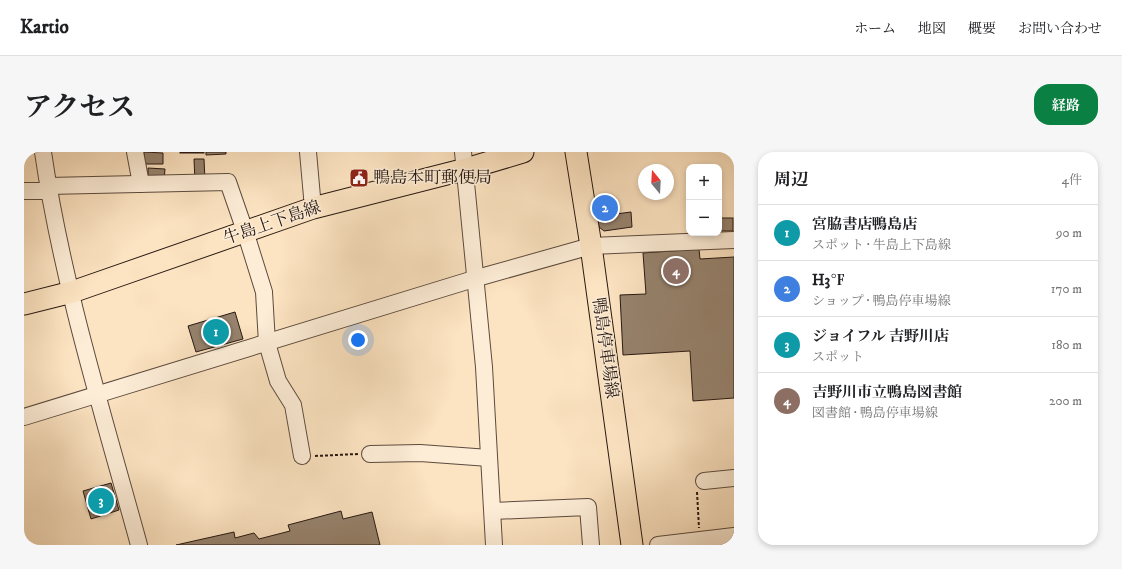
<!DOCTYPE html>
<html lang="ja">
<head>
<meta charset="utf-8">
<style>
	body { margin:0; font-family:"IM FELL DW Pica","Noto Serif JP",serif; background:#f6f6f6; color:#202124 }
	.controls { position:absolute; right:12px; top:12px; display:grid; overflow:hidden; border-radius:8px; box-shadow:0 2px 6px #0003 }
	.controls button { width:36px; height:36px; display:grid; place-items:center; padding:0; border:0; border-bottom:1px solid #e0e0e0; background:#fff; color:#202124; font:20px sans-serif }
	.compass { position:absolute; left:614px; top:12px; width:36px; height:36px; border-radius:50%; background:#fff; box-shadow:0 2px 6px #0003; rotate:342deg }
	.you { position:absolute; left:334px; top:188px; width:14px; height:14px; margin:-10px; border:3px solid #fff; border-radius:50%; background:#1a73e8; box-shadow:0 0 0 6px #1a73e833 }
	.badge { display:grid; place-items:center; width:26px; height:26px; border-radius:50%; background:#0b8043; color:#fff; font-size:13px; font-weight:700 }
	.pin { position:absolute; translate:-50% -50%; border:2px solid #fff; box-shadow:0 1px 4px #0006 }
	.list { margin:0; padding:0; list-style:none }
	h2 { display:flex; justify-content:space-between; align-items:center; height:52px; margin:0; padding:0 16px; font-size:17px }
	h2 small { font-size:13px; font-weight:400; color:#757577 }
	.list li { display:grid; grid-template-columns:26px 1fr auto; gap:12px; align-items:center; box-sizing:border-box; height:56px; padding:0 16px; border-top:1px solid #e0e0e0 }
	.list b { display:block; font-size:15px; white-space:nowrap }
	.list p { margin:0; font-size:13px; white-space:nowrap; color:#757577 }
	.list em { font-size:13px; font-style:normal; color:#757577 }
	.map { position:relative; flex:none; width:710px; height:393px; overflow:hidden; border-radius:16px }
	header { display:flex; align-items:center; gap:24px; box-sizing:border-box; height:56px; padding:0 20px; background:#fff; border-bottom:1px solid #e0e0e0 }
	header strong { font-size:19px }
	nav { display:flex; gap:22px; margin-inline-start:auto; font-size:14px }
	.intro { display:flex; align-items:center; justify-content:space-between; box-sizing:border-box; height:96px; padding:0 24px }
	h1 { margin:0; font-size:28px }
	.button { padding:10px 18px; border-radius:16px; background:#0b8043; color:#fff; font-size:14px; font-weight:700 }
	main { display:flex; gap:24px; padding:0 24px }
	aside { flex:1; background:#fff; border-radius:16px; box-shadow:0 2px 6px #0003 }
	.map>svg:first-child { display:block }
	.building { fill:#96826d; stroke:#271812 }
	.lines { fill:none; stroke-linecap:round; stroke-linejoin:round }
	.minor-casing { stroke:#5c4b3e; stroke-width:18 }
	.major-casing { stroke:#271812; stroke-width:23 }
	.path { stroke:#271812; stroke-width:2; stroke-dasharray:3 2; stroke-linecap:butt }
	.minor { stroke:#fdedd7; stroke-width:16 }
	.major { stroke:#fce3c1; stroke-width:21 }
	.labels { text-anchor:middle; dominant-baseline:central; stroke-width:3; stroke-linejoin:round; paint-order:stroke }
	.poi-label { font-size:17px; fill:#271812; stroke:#fdedd7; text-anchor:start }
	.street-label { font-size:17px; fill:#271812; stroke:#fdedd7 }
</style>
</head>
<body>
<header>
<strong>Kartio</strong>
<nav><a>ホーム</a><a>地図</a><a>概要</a><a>お問い合わせ</a></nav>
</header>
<div class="intro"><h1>アクセス</h1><a class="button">経路</a></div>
<main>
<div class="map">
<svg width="710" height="393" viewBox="0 0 710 393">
	<rect width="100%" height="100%" fill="#fce3c1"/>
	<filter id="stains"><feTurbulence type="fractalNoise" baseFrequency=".005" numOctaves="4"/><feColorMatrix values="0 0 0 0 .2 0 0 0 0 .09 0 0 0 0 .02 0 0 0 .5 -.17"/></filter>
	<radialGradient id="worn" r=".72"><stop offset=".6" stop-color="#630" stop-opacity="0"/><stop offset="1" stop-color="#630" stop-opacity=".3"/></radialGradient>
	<g class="building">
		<path d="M120,0l19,1v11h-19z"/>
		<rect x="156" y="0" width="24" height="1"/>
		<path d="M182,0h20v2l-20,1z"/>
		<path d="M170,7h10l1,22 -10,1z"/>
		<path d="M124,16l17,1 -1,11 -16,-1z"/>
		<path d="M591,51l1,11 15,-2 1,15 -28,4 -5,-4 -3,-22z"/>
		<rect x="695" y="66" width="14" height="13"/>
		<path d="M675,97l1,10 34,-2v141l-41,3 -3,-50 -67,4 -3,-60 26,-1 -3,-41z"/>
		<path d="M211,160l8,27 -47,13 -8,-26z"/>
		<path d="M87,331l8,27 -28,9 -8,-28z"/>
		<path d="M317,359l2,8 29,-7 8,33h-204l58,-13 1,6 19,-5 5,6 31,-8 -2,-6z"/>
	</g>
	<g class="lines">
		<defs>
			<g id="minor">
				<path d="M19,0c19,131 61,265 96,393"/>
				<path d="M111,0l6,32"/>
				<path d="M284,0l5,56"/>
				<path d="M439,0l21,215 10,178"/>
				<path d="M24,34l180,-4 17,49 19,61 3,51 11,38 15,24 9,51"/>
				<path d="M0,39h25"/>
				<path d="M0,265l453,-139 114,-32 143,-6"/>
				<path d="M346,302l50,-1 69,5"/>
				<path d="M680,329l30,-3"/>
				<path d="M469,359l95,-4 3,38"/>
				<path d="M634,393l76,-9"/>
			</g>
			<g id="major">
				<path d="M552,0l15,94 41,299"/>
				<path d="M0,152l48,-12 241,-84 153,-39 57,-17"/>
			</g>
		</defs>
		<use href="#minor" class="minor-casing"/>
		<use href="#major" class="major-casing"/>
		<g class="path">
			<path d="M291,304l43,-2"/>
			<path d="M673,340l2,36"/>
		</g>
		<use href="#minor" class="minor"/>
		<use href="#major" class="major"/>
	</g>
	<defs>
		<symbol id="civic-square" viewBox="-11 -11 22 22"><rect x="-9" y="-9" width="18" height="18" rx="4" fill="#8f2418" stroke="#fdedd7"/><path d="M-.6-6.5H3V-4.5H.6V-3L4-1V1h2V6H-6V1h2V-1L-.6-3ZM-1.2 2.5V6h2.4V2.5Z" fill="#fff"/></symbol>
	</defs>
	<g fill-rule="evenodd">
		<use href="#civic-square" x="324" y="15" width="22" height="22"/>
	</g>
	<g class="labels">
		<g class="poi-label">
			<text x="349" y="26">鴨島本町郵便局</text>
		</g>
		<g class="street-label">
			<text transform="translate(248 71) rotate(-19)">牛島上下島線</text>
			<text transform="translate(581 196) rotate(82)">鴨島停車場線</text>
		</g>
	</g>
	<rect width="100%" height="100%" filter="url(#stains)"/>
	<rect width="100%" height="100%" fill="url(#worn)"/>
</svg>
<div class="controls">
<button>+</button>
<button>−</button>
</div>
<svg class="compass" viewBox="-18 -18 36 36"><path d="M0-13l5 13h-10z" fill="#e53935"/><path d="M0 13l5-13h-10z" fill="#757577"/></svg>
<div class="you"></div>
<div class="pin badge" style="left:192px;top:180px;background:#0f9aa8">1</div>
<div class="pin badge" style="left:581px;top:56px;background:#3f7fe0">2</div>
<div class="pin badge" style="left:77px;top:349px;background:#0f9aa8">3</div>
<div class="pin badge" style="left:652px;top:119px;background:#8d6e63">4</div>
</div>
<aside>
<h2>周辺<small>4件</small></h2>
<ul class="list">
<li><span class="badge" style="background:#0f9aa8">1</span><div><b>宮脇書店鴨島店</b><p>スポット · 牛島上下島線</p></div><em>90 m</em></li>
<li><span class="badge" style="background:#3f7fe0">2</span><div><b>H3℉</b><p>ショップ · 鴨島停車場線</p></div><em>170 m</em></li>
<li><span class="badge" style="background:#0f9aa8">3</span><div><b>ジョイフル 吉野川店</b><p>スポット</p></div><em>180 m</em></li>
<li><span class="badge" style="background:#8d6e63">4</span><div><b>吉野川市立鴨島図書館</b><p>図書館 · 鴨島停車場線</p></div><em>200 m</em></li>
</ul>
</aside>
</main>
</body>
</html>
